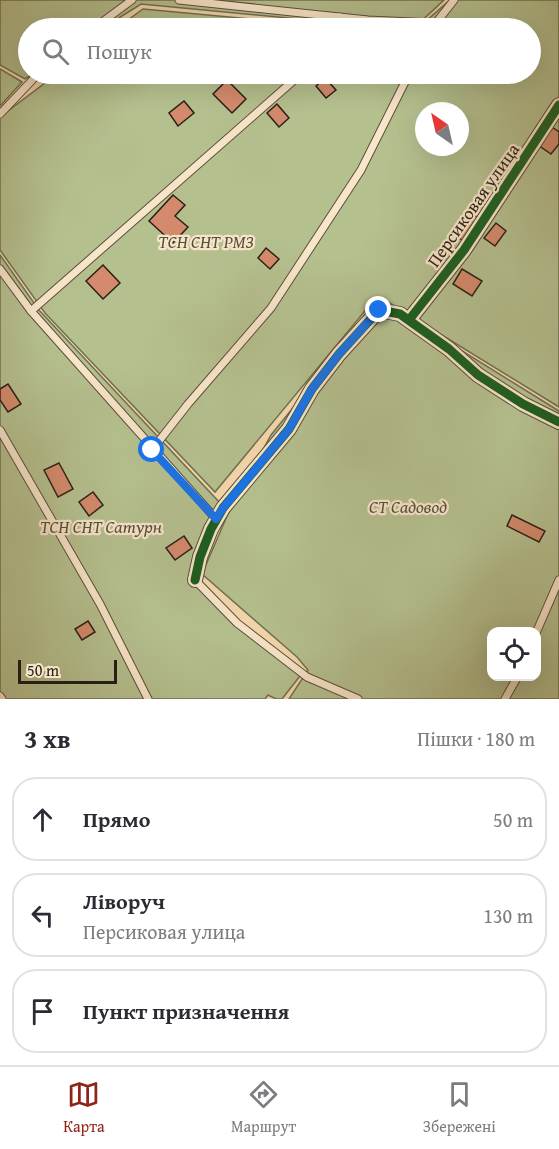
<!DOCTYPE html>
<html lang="uk">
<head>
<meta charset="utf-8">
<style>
	body { margin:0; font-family:"Gentium Book Plus",serif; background:#f2f2f3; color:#2b2b33 }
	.controls { position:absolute; right:18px; bottom:18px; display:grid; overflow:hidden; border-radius:12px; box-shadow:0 6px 24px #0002 }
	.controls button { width:54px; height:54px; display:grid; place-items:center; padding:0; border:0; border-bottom:2px solid #e1e1e2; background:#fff; color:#2b2b33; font:30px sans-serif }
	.compass { position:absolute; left:415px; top:102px; width:54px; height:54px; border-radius:50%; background:#fff; box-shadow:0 6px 24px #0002; rotate:326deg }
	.scale { position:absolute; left:18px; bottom:15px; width:99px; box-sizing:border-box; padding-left:6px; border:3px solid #2a1f17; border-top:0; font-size:16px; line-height:21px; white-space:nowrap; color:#2a1f17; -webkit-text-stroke:4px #f8e6ca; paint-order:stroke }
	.stop { position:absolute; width:18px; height:18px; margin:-14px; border:4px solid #1a73e8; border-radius:50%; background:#fff }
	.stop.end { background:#1a73e8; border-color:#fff; box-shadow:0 2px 6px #0008 }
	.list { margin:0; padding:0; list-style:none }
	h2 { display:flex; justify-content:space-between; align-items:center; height:78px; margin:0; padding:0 24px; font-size:26px }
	h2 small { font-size:20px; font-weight:400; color:#7c7c81 }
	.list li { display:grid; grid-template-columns:39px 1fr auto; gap:18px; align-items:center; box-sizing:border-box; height:84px; margin:0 12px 12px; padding:0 12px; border:2px solid #e1e1e2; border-radius:24px }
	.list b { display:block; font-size:22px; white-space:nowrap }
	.list p { margin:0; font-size:20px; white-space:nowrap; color:#7c7c81 }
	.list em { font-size:20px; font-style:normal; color:#7c7c81 }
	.icon { flex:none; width:33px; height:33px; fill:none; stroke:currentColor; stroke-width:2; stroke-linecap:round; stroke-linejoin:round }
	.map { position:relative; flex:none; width:559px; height:699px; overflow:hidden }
	.search { position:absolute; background:#fff; box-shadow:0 6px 24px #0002; left:18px; right:18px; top:18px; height:66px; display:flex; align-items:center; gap:15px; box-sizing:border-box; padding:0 21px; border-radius:33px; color:#7c7c81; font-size:22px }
	.sheet { height:366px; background:#fff }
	nav { display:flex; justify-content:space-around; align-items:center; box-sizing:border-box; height:84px; border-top:2px solid #e1e1e2; background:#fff; font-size:16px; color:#7c7c81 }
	nav a { display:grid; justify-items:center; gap:3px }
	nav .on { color:#8f2418 }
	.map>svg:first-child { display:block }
	.green { fill:#b5c08f; stroke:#707053; stroke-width:1.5; fill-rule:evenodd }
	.building { fill:#d48b6d; stroke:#2a1f17; stroke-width:1.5 }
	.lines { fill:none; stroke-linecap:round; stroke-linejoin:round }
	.service-casing { stroke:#5d4d3c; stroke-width:9 }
	.minor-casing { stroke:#5d4d3c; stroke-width:16 }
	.service { stroke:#f8e6ca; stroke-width:7 }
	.minor { stroke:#f8e6ca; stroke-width:14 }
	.cycleway-casing { stroke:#f8e6ca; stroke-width:13 }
	.cycleway { stroke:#1b5e20; stroke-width:9 }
	.route { stroke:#1a73e8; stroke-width:8 }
	.labels { text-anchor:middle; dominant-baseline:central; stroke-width:4.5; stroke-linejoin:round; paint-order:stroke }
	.street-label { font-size:18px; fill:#2a1f17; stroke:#f8e6ca }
	.park-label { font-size:18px; font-style:italic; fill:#544f3b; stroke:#f8e6ca }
</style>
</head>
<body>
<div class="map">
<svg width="559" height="699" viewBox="0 0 559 699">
	<rect width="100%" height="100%" fill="#f5d8ad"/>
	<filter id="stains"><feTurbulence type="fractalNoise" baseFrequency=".00333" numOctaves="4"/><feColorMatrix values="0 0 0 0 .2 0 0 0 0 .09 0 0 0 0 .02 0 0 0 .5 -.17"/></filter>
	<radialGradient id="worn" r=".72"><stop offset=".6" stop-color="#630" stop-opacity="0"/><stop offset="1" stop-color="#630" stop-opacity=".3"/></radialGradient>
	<g class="green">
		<path d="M0,0h444l-30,28 -32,-1 -241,-23 -38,24h-75v46h5l-8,5 -25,-14z"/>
		<path d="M450,0h109v407l-179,-110 -11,9 -154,186 -170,-179 -45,-63v-133l57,-43h473v-46h-112zM424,111h36v36h-36z"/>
		<path d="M143,9l204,19h-230z"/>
		<path d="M0,69l22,13 -22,24z"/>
		<path d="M0,255l39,55 182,194 -28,76 57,56 50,40 -18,23h-6l-8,-4 -3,4h-265z"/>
		<path d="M379,302l9,3 171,106v288h-270l19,-29 -11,-13 -95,-83 25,-58 44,-81zM492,632h44v44h-44z"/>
	</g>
	<g class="building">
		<path d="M325,78l11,12 -10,8 -10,-12z"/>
		<path d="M227,80l19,19 -14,14 -19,-19z"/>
		<path d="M184,101l10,12 -16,13 -9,-13z"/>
		<path d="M277,104l12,14 -10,9 -12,-14z"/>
		<path d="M552,127l7,5v12l-8,10 -13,-9z"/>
		<path d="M173,195l12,10 -10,11 13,11 -15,16 -24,-22z"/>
		<path d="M471,213l9,6 -15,23 -9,-6z"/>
		<path d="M496,223l10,8 -11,15 -11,-8z"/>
		<path d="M266,248l13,11 -9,10 -12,-11z"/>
		<path d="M103,265l17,18 -17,16 -17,-18z"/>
		<path d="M462,269l20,12 -10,15 -19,-12z"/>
		<path d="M8,384l13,20 -13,8 -8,-12v-11z"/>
		<path d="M59,463l14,26 -15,8 -14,-27z"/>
		<path d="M93,492l10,13 -14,11 -10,-14z"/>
		<path d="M512,515l33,16 -6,11 -32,-16z"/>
		<path d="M184,536l8,12 -17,12 -9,-12z"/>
		<path d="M88,621l7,11 -13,8 -7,-11z"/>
	</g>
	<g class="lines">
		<defs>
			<g id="service">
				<path d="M179,0l189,20 66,3"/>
				<path d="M94,28l38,-28"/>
				<path d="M338,28l1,-11"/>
				<path d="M432,28l22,-28"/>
				<path d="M0,114l38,-40"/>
				<path d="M0,269l31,42 185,208"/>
				<path d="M31,311l270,-237"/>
				<path d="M0,430l100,174 48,95"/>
				<path d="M152,450l36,-46 83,-96 90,-138 48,-96"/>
				<path d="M195,580l42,43 70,54 51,22"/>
				<path d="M536,633l23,-53"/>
				<path d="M0,696l2,3"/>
				<path d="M505,699l13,-23"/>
			</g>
			<g id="minor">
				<path d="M409,320l55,-70 95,-145"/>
				<path d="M195,580l5,-23 11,-28 12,-21 66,-79 23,-40 27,-35 40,-44 21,4 49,35 29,26 45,29 36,18"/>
			</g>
		</defs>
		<use href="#service" class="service-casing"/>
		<use href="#minor" class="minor-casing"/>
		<use href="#service" class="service"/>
		<use href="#minor" class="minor"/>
		<defs>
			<g id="cycleway">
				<path d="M409,320l55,-70 95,-145"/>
				<path d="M195,580l5,-23 11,-28 12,-21 66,-79 23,-40 27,-35 40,-44 21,4 49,35 29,26 45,29 36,18"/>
			</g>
		</defs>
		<use href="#cycleway" class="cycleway-casing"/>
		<use href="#cycleway" class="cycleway"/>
	</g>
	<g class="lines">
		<path class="route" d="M152,450l64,69 7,-11 66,-79 23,-40 27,-35 40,-44"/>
	</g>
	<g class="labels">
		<g class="street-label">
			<text transform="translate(473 205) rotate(-55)">Персиковая улица</text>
		</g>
		<g class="park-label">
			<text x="206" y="241">ТСН СНТ РМЗ</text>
			<text x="408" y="506">СТ Садовод</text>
			<text x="101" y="526">ТСН СНТ Сатурн</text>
		</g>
	</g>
	<rect width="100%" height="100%" filter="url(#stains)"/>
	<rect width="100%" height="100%" fill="url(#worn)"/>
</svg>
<div class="controls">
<button><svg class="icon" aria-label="locate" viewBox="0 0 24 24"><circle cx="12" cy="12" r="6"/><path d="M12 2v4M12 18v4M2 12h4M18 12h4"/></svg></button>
</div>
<svg class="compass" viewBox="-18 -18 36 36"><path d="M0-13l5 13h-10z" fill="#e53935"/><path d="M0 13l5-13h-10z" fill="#7c7c81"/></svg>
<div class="scale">50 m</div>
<div class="stop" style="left:152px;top:450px"></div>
<div class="stop end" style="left:379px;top:310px"></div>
<div class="search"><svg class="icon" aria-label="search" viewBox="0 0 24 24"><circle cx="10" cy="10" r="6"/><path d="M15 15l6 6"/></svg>Пошук</div>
</div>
<section class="sheet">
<h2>3 хв<small>Пішки · 180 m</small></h2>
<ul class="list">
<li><svg class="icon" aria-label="ahead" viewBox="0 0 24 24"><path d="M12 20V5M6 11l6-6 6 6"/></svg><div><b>Прямо</b></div><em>50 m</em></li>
<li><svg class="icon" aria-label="left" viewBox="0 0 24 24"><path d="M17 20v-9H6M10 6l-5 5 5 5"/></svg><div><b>Ліворуч</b><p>Персиковая улица</p></div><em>130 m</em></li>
<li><svg class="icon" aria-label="arrive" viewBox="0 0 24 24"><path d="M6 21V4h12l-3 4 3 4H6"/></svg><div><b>Пункт призначення</b></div></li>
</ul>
</section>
<nav>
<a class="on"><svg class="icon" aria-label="map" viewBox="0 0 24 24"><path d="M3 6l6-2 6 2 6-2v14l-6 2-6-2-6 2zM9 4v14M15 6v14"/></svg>Карта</a>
<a><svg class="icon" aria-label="directions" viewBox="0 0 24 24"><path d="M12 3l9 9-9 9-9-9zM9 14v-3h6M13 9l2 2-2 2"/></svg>Маршрут</a>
<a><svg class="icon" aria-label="saved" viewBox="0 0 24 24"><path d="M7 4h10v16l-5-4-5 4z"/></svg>Збережені</a>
</nav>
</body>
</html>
